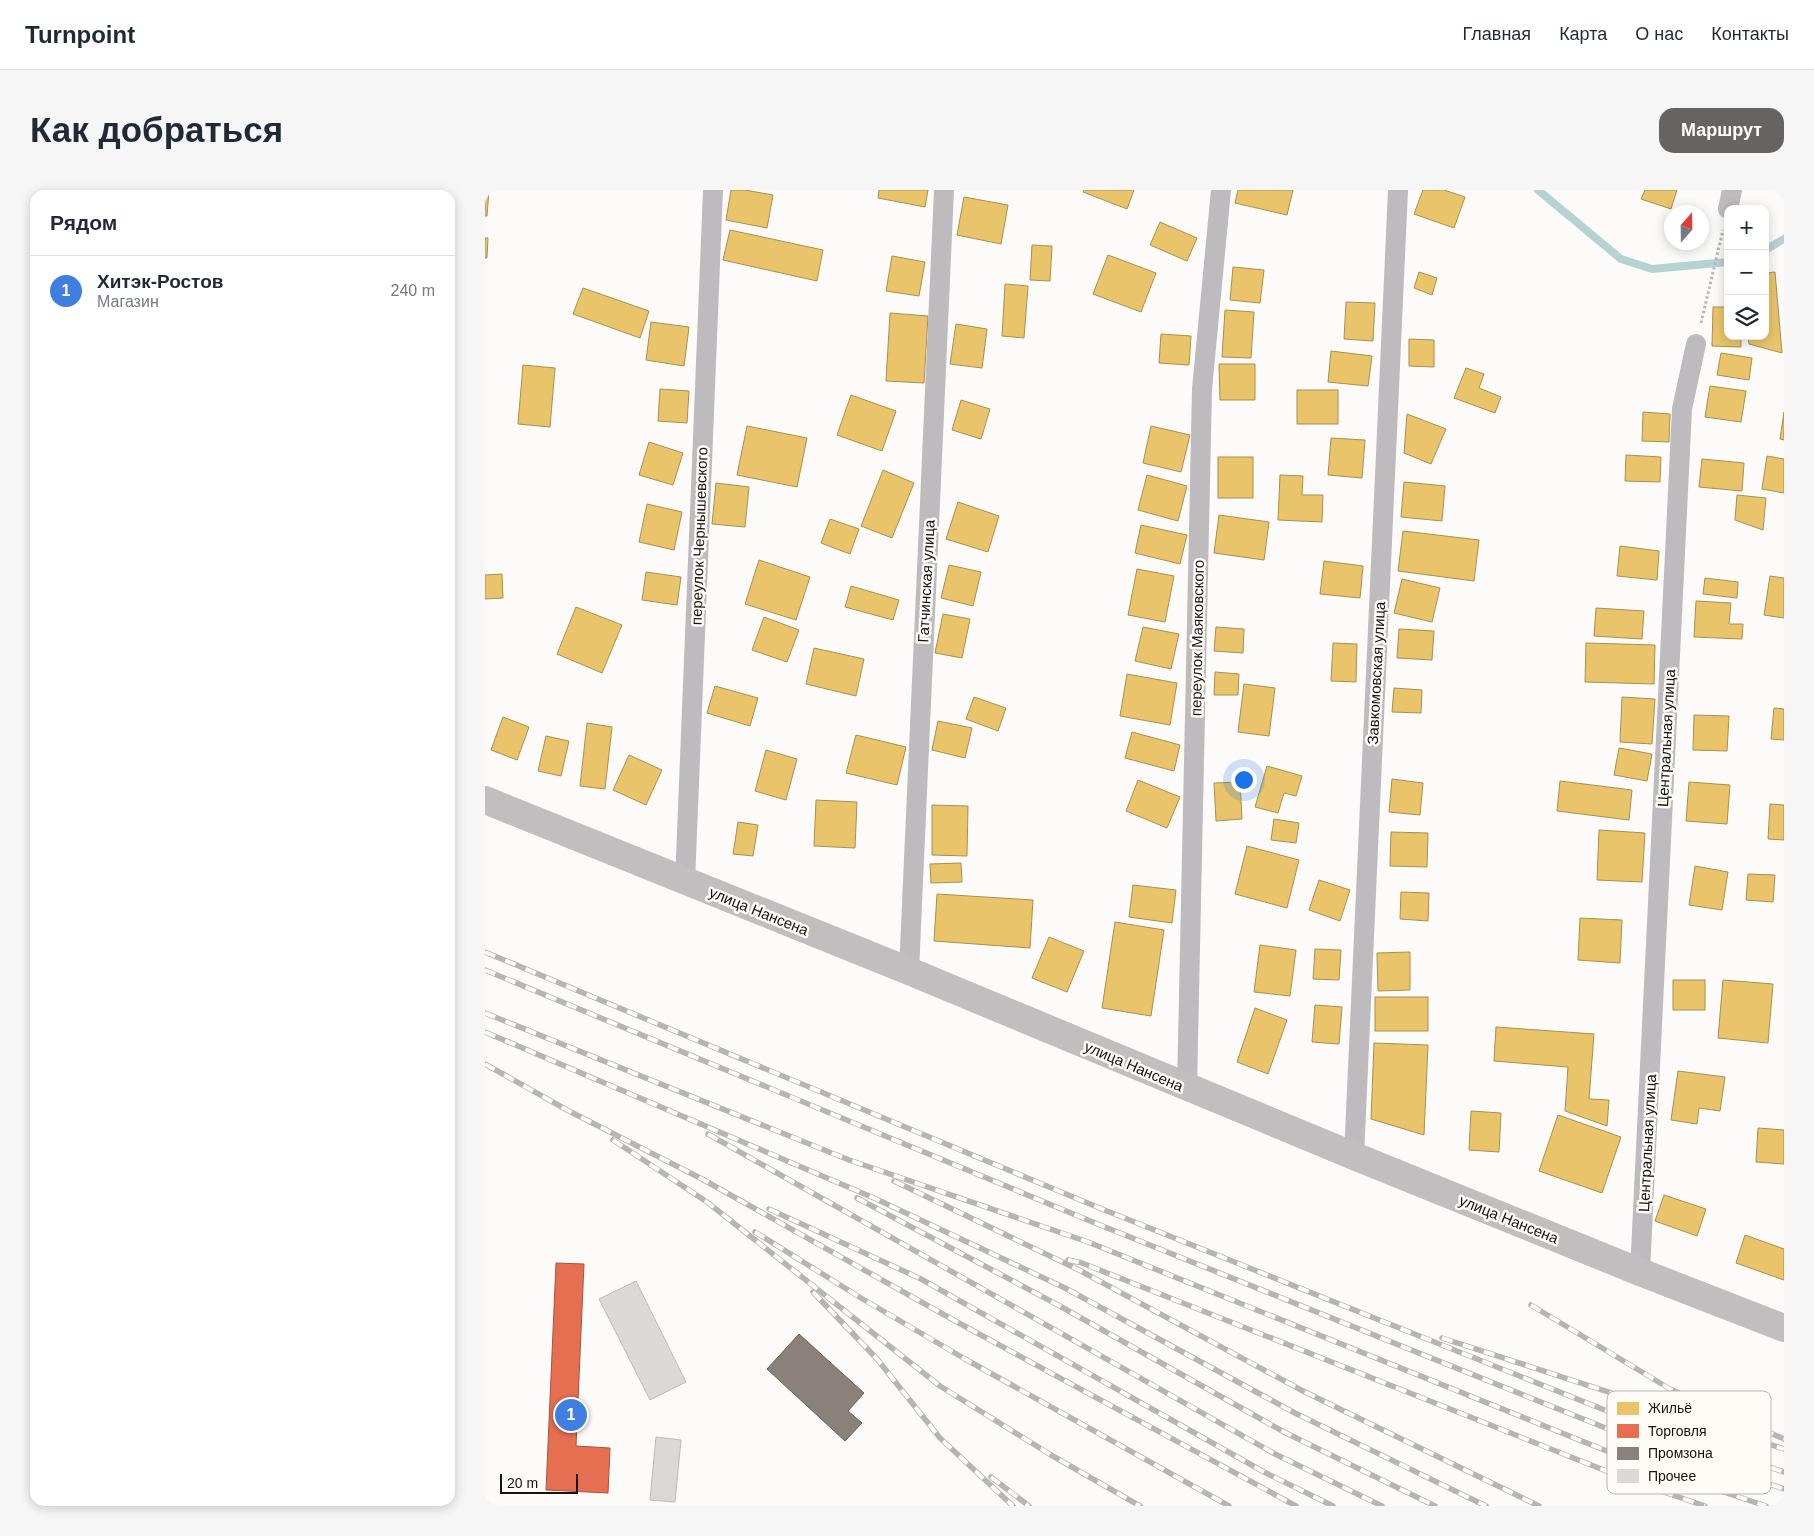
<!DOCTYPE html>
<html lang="ru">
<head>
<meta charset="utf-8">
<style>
	body { margin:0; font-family:Arial,sans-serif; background:#f6f6f7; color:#1f2937 }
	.controls { position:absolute; right:15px; top:15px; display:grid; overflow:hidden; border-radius:10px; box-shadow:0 2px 12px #0003 }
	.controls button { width:45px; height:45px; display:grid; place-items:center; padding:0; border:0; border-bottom:1px solid #e0e1e3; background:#fff; color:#1f2937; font:25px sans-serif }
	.compass { position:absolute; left:1179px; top:15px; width:45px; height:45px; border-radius:50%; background:#fff; box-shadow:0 2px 12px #0003; rotate:20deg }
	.scale { position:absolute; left:15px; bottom:12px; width:78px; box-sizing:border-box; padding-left:5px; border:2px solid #151311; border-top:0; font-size:14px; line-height:18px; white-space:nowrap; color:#151311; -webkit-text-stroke:4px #fffbf7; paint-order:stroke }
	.you { position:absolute; left:758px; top:589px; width:18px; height:18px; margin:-12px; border:4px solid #fff; border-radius:50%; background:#1a73e8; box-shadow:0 0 0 8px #1a73e833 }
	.badge { display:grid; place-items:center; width:32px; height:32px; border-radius:50%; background:#666462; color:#fff; font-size:16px; font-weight:700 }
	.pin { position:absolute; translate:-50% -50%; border:2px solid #fff; box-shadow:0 1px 5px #0006 }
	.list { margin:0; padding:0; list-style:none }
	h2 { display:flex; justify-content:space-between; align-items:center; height:65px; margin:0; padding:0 20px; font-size:21px }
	h2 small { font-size:16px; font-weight:400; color:#747a83 }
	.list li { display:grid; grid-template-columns:32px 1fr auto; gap:15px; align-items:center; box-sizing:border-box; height:70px; padding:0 20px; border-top:1px solid #e0e1e3 }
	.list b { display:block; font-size:19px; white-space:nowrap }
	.list p { margin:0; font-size:16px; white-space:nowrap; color:#747a83 }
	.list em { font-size:16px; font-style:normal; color:#747a83 }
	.icon { flex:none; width:28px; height:28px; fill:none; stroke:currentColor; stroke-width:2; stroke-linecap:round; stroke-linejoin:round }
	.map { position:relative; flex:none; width:1299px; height:1316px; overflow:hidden; border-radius:15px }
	header { display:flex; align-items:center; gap:30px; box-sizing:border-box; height:70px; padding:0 25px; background:#fff; border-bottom:1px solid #e0e1e3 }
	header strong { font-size:24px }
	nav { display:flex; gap:28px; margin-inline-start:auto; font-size:18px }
	.intro { display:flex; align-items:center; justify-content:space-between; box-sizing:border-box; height:120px; padding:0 30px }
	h1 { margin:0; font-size:35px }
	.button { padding:12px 22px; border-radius:15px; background:#666462; color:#fff; font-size:18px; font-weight:700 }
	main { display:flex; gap:30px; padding:0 30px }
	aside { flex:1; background:#fff; border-radius:15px; box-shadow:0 2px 12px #0003 }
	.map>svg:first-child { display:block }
	.homes { fill:#e9c46a; stroke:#a98f4f }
	.shops { fill:#e76f51; stroke:#a8533e }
	.industry { fill:#8a817c; stroke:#67605c }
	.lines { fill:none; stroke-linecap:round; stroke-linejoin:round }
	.stream { stroke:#b6d2d2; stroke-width:8 }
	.building { fill:#dbd9d7; stroke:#bebcbb }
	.path { stroke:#bab8b9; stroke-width:3; stroke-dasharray:2.5 2.5; stroke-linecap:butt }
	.minor { stroke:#bebbbe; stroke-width:20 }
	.primary { stroke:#c1bec0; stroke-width:28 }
	.rail-casing { stroke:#b6b4b4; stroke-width:5.5 }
	.rail { stroke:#fffbf7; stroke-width:4; stroke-dasharray:11; stroke-linecap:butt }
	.labels { text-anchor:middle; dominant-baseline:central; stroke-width:5; stroke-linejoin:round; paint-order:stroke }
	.street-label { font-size:15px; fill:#151311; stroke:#fffbf7 }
	.key { fill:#fffbf7; stroke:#b9b5b2; stroke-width:1 }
	.key-label { font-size:14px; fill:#151311 }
</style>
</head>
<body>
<header>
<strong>Turnpoint</strong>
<nav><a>Главная</a><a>Карта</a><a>О нас</a><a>Контакты</a></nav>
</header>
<div class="intro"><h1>Как добраться</h1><a class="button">Маршрут</a></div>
<main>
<aside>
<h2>Рядом<small></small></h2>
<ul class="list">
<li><span class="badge" style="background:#3f7fe0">1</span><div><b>Хитэк-Ростов</b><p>Магазин</p></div><em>240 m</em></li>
</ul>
</aside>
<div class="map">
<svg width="1299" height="1316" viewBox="0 0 1299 1316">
	<rect width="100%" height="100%" fill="#fdfbf9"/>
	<g class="homes">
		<path d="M0,0h4l-2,26h-2z"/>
		<path d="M246,0h14l28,5 -6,33 -41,-8z"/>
		<path d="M394,0h49l-3,17 -47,-9z"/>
		<path d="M599,0h50l-7,19 -44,-17z"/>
		<path d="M753,0h55l-6,25 -52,-12z"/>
		<path d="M938,0h21l21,7 -11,31 -40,-14z"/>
		<path d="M1160,0h32l-6,19 -30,-10z"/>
		<path d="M479,7l44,8 -7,39 -44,-9z"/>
		<path d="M675,32l37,16 -10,23 -37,-16z"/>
		<path d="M245,40l93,20 -6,31 -94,-21z"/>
		<path d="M0,48h3l-1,20h-2z"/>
		<path d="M547,55l20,1 -2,35 -20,-1z"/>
		<path d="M623,65l48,18 -15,39 -48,-18z"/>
		<path d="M407,66l33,6 -6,34 -33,-5z"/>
		<path d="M748,77l31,3 -4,33 -30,-3z"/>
		<path d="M934,82l18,6 -5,17 -18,-7z"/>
		<path d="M1290,82l7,81 -33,-9 -1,-8h17v-63z"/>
		<path d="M520,94l23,2 -4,52 -22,-2z"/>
		<path d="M98,98l66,23 -9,27 -67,-24z"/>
		<path d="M861,112l29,1 -2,38 -29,-2z"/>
		<path d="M1228,117h15v29h13v11l-29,-1z"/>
		<path d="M740,120l29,2 -3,46 -29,-1z"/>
		<path d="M405,123l38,3 -4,67 -38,-2z"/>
		<path d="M166,132l38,5 -5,39 -38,-6z"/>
		<path d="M471,134l31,5 -5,39 -32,-4z"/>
		<path d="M676,144l30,2 -2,29 -30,-2z"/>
		<path d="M924,149l25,1v27l-25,-1z"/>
		<path d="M846,161l41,5 -4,30 -40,-4z"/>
		<path d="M1236,163l31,5 -3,22 -32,-5z"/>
		<path d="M734,174h36v36h-35z"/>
		<path d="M38,175l32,3 -5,59 -32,-3z"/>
		<path d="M981,178l18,6 -5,14 22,9 -6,16 -41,-15z"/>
		<path d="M1225,196l36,5 -5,31 -36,-5z"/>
		<path d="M175,199l29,2 -2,32 -29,-2z"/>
		<rect x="812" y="200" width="41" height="34"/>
		<path d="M366,205l45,16 -14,40 -45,-16z"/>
		<path d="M476,210l29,9 -9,30 -29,-9z"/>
		<path d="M1158,222l27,2 -1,28 -27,-1z"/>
		<path d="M1299,222v28l-4,-1z"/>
		<path d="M922,224l39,15 -15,35 -27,-11z"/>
		<path d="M262,236l60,12 -10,49 -60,-12z"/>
		<path d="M666,236l39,9 -9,37 -38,-9z"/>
		<path d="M846,248l34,2 -3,38 -34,-3z"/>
		<path d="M164,252l34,11 -10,32 -34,-10z"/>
		<path d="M1141,265l35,2 -1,25 -35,-1z"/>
		<path d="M1282,266l17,3v34l-22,-4z"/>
		<rect x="733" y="267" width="35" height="41"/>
		<path d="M1217,269l42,4 -2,28 -43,-4z"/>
		<path d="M398,280l31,13 -22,55 -31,-12z"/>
		<path d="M662,285l40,11 -9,35 -40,-11z"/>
		<path d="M795,285l23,1 -1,19h21l-1,27 -44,-2z"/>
		<path d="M919,292l41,4 -3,35 -41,-4z"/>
		<path d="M231,293l33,4 -4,40 -33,-3z"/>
		<path d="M1252,305l29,3 -3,32 -28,-10z"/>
		<path d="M473,312l41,14 -11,36 -42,-13z"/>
		<path d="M162,314l35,8 -8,38 -35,-8z"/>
		<path d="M734,325l50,7 -5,38 -50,-7z"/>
		<path d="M345,329l29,10 -9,25 -29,-11z"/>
		<path d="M656,335l46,10 -7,29 -45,-11z"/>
		<path d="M918,341l76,9 -5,41 -76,-10z"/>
		<path d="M1135,356l39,5 -2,29 -40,-4z"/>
		<path d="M274,370l51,17 -14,43 -51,-16z"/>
		<path d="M839,371l39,5 -3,32 -40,-4z"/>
		<path d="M464,375l32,7 -8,34 -32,-8z"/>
		<path d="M652,379l37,7 -9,46 -37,-7z"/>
		<path d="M161,382l35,5 -4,28 -35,-5z"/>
		<path d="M17,384l1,24 -18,1v-24z"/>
		<path d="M1285,386l14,2v40l-20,-3z"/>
		<path d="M1220,388l33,4 -1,16 -34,-4z"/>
		<path d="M917,389l38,9 -8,34 -38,-9z"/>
		<path d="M366,396l48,14 -6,20 -48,-13z"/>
		<path d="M1211,411l35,2 -2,21h14l-1,15 -48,-2z"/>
		<path d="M91,417l46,18 -20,48 -45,-19z"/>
		<path d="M1111,418l48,3 -2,28 -48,-3z"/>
		<path d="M458,424l27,5 -8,39 -27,-5z"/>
		<path d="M279,427l35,13 -12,32 -35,-12z"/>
		<path d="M658,437l36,7 -8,35 -36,-8z"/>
		<path d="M731,437l28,2 -1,24 -29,-2z"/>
		<path d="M914,439l35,2 -2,29 -35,-2z"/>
		<path d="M848,453l24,1 -1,38 -25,-1z"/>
		<path d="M1101,453l69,2 -1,39 -69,-2z"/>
		<path d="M329,458l50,11 -8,37 -50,-12z"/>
		<path d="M730,482l24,2 -1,21h-24z"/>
		<path d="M642,484l50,9 -7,42 -50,-9z"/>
		<path d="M759,494l31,4 -6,48 -31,-4z"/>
		<path d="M230,496l43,12 -8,28 -43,-13z"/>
		<path d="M909,498l28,2 -1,23 -29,-1z"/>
		<path d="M489,507l32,11 -8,23 -32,-12z"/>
		<path d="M1137,507l33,2 -3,45 -32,-2z"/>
		<path d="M1289,518l10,1v31l-13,-1z"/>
		<path d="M1209,525l35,1 -2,35 -34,-1z"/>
		<path d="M18,527l26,10 -12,33 -26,-10z"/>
		<path d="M453,531l34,7 -7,30 -33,-8z"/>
		<path d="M102,533l25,4 -7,62 -25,-3z"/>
		<path d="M647,542l48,13 -6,26 -49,-13z"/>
		<path d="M371,545l50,12 -9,38 -51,-12z"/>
		<path d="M61,546l23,5 -8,35 -23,-5z"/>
		<path d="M1134,558l33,6 -5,27 -33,-6z"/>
		<path d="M281,560l31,9 -11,41 -31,-9z"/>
		<path d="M144,565l33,15 -16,35 -33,-15z"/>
		<path d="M782,576l35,10 -6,20 -12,-3 -6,20 -23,-6z"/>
		<path d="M907,589l31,4 -3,32 -31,-3z"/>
		<path d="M653,590l42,17 -13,31 -41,-17z"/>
		<path d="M1075,591l72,9 -3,30 -72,-9z"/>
		<path d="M755,592l2,37 -26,2 -2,-38z"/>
		<path d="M1204,592l41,3 -3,39 -41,-3z"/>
		<path d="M331,610l41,2 -2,46 -41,-2z"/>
		<path d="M1285,614l14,1v35l-16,-1z"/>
		<path d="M447,615l36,1 -1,50 -35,-1z"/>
		<path d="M789,629l25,4 -3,20 -25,-3z"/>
		<path d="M253,632l20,3 -5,31 -20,-2z"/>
		<path d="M1114,640l46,3 -3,49 -45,-2z"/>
		<path d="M906,642l37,1 -1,34 -37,-1z"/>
		<path d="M762,656l52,14 -12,48 -52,-14z"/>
		<path d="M476,673l1,19 -31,1 -1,-19z"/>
		<path d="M1210,676l33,6 -6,38 -33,-5z"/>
		<path d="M1263,684l27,1 -2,27 -27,-2z"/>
		<path d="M834,690l31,10 -10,31 -31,-11z"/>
		<path d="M648,695l43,5 -4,33 -43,-6z"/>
		<path d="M916,702l28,1 -1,28 -28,-2z"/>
		<path d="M452,704l96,6 -3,48 -96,-7z"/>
		<path d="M1095,728l42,2 -2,43 -42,-3z"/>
		<path d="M630,732l49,8 -13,86 -49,-8z"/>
		<path d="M564,747l35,14 -17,41 -35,-14z"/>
		<path d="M775,755l36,5 -6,46 -36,-4z"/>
		<path d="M830,759l26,1 -2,30 -26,-1z"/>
		<path d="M925,762v38l-32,1 -1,-38z"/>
		<rect x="1188" y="790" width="32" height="30"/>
		<path d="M1238,790l50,4 -5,59 -50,-5z"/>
		<rect x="890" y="807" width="53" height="34"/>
		<path d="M830,815l27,2 -3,37 -27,-2z"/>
		<path d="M770,818l32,12 -19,54 -31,-12z"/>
		<path d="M1011,837l98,7 -5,65 20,1 -2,26 -42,-15 3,-44 -74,-6z"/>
		<path d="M889,853l54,2 -4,90 -53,-16z"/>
		<path d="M1193,881l47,6 -5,34 -21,-3 -2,16 -26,-4z"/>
		<path d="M986,921l30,2 -2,39 -30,-2z"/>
		<path d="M1073,925l63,22 -19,56 -63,-22z"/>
		<path d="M1273,938l26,2v34l-28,-2z"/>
		<path d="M1179,1005l42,14 -9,27 -42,-15z"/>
		<path d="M1260,1045l39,14v31l-48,-17z"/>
	</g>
	<path class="shops" d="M71,1073l28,1 -8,182 34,2 -2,45 -62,-3z"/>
	<path class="industry" d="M314,1144l65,59 -16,18 14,12 -17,18 -78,-72z"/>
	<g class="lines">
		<g class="stream">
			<path d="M1053,0l83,69 31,10 76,-7"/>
			<path d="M1280,60l19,-11"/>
		</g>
	</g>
	<g class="building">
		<path d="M151,1091l50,101 -36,18 -51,-101z"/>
		<path d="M171,1247l25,3 -6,62 -25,-2z"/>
	</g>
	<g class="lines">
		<path class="path" d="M1216,133l22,-93"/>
		<g class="minor">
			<path d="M1243,19l4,-19"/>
			<path d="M200,692l28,-692"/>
			<path d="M424,781l35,-781"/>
			<path d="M702,898l15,-699 19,-199"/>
			<path d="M869,966l44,-966"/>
			<path d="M1155,1082l42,-863 14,-65"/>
		</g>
		<path class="primary" d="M0,610l424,171 445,185 286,116 144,56"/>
		<defs>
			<g id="rail">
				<path d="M0,762l617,257 540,216 142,47"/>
				<path d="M0,780l610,253 543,218 146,48"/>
				<path d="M0,823l364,147 239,82 546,220 132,44"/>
				<path d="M0,842l389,166 191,90 230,125 191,93"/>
				<path d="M0,874l82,46 135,69 255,143 339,184"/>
				<path d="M223,944l567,320 107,52"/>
				<path d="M128,950l94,62 233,184 111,69 89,51"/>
				<path d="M409,991l185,89 224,121 236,115"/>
				<path d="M372,1008l201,107 226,127 151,74"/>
				<path d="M284,1019l152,70 343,193 69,34"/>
				<path d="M270,1042l106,66 104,61 264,147"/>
				<path d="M583,1070l14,3 547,217 76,26"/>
				<path d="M328,1102l64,67 63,79 73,68"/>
				<path d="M1046,1115l139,84 114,50"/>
				<path d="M957,1148l342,111"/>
				<path d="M506,1287l38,29"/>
			</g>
		</defs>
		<use href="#rail" class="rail-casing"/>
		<use href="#rail" class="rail"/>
	</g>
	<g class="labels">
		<g class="street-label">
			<text transform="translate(214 346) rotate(-88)">переулок Чернышевского</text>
			<text transform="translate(441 391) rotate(-87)">Гатчинская улица</text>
			<text transform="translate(712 448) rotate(-89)">переулок Маяковского</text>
			<text transform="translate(891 483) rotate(-87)">Завкомовская улица</text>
			<text transform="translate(1181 548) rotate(-87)">Центральная улица</text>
			<text transform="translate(274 721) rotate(22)">улица Нансена</text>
			<text transform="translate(649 876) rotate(23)">улица Нансена</text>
			<text transform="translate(1162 953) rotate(-87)">Центральная улица</text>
			<text transform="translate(1024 1029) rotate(22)">улица Нансена</text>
		</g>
	</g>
	<rect x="1122" y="1201" width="164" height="103" rx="8" class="key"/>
	<rect x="1132" y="1212" width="22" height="13" fill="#e9c46a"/>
	<rect x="1132" y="1234" width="22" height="14" fill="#e76f51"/>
	<rect x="1132" y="1257" width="22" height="13" fill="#8a817c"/>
	<rect x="1132" y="1279" width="22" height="14" fill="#dbd9d7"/>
	<g class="key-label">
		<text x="1163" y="1223">Жильё</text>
		<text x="1163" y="1246">Торговля</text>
		<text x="1163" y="1268">Промзона</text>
		<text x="1163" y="1291">Прочее</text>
	</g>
</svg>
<div class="controls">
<button>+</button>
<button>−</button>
<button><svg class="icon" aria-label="layers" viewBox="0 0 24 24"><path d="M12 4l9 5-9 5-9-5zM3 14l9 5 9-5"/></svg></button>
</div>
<svg class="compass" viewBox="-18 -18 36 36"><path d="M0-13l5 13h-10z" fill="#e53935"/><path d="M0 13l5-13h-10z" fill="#747a83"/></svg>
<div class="scale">20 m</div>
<div class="you"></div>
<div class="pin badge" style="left:86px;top:1225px;background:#3f7fe0">1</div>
</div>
</main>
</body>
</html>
